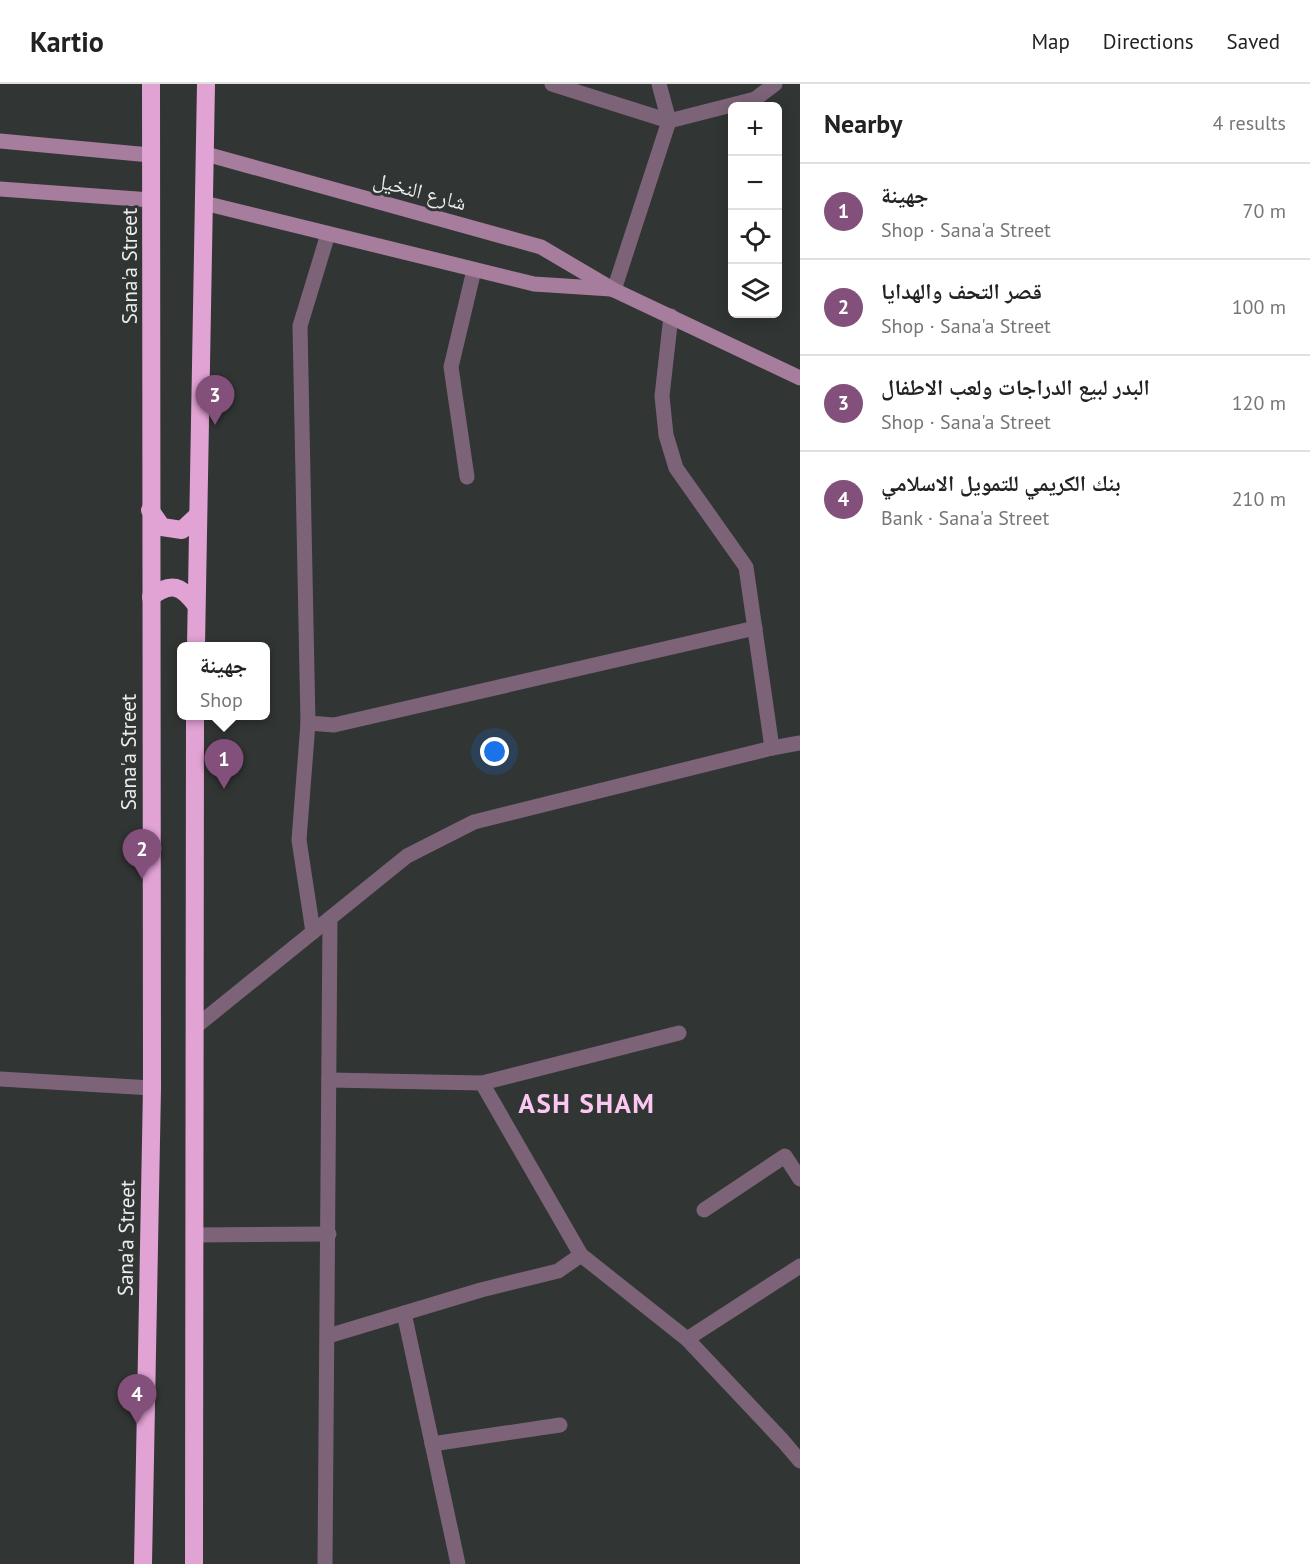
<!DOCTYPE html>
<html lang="en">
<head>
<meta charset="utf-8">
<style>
	body { margin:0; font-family:"PT Sans","Noto Naskh Arabic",sans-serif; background:#f6f6f6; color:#222 }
	.controls { position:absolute; right:18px; top:18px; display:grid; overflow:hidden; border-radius:9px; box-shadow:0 3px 15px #0003 }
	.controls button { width:54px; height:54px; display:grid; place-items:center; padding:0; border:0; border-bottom:2px solid #e0e0e0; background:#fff; color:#222; font:30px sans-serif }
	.you { position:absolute; left:495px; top:668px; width:21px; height:21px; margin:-15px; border:4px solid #fff; border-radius:50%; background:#1a73e8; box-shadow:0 0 0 9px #1a73e833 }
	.badge { display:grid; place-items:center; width:39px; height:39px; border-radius:50%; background:#834f7b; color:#fff; font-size:20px; font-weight:700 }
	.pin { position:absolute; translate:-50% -50px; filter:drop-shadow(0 2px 3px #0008) }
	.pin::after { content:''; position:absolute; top:32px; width:21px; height:18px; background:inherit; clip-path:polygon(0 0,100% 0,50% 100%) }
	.popup { position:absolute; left:177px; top:558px; width:93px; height:78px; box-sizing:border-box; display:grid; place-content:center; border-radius:9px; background:#fff; filter:drop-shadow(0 2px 4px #0005); font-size:20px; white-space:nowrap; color:#767676 }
	.popup b { font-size:22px; color:#222 }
	.popup::after { content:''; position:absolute; left:50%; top:100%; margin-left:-12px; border:12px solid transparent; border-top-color:#fff }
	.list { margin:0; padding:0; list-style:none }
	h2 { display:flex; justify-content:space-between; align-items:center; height:78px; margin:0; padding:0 24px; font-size:26px }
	h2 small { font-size:20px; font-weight:400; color:#767676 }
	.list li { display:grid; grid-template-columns:39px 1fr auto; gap:18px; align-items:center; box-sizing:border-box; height:96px; padding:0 24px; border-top:2px solid #e0e0e0 }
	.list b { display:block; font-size:22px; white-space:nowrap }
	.list p { margin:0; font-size:20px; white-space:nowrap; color:#767676 }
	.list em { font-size:20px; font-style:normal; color:#767676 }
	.icon { flex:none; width:33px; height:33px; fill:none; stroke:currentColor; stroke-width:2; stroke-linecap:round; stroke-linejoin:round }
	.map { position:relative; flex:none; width:800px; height:1480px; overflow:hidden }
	header { display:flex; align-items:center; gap:36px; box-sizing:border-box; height:84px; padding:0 30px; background:#fff; border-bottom:2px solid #e0e0e0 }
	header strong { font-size:28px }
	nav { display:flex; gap:33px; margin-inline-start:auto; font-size:21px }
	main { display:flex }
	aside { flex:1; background:#fff }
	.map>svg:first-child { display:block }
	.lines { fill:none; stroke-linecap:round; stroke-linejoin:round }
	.street { stroke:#7d6378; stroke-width:15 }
	.secondary { stroke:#a67d9d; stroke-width:15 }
	.highway { stroke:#e1a2d4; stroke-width:18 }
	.labels { text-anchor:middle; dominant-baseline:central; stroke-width:6; stroke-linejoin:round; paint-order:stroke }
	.street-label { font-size:21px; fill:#eaedec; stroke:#313534 }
	.district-label { font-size:27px; font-weight:bold; letter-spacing:1.5px; fill:#fcc8f1; stroke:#313534 }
</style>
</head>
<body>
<header>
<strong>Kartio</strong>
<nav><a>Map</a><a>Directions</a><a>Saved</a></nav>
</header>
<main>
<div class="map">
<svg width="800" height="1480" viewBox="0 0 800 1480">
	<rect width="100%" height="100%" fill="#313534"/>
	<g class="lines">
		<g class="street">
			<path d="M552,0l117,37 86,-22 20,-15"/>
			<path d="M614,206l55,-169 -10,-37"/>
			<path d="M671,232l-9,80 4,39 10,33 70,99 26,181"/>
			<path d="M467,393l-16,-110 23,-97"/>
			<path d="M308,639l26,2 421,-97"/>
			<path d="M313,848l-14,-92 9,-117 -8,-397 28,-92"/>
			<path d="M194,944l213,-172 67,-34 298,-74 28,-5"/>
			<path d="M0,995l152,9"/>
			<path d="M329,996l153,3 197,-50"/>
			<path d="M482,999l99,172 106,84 96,102 17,20"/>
			<path d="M704,1126l81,-54 15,23"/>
			<path d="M194,1151l135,-1"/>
			<path d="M404,1229l54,251"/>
			<path d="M328,1252l153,-46 77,-19 23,-16"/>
			<path d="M687,1255l113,-73"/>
			<path d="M432,1360l128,-19"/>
			<path d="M325,1480l5,-645"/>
		</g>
		<g class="secondary">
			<path d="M0,57l150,14"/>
			<path d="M206,70l335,93 73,43 186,88"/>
			<path d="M0,105l151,11"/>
			<path d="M204,119l330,81 77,5"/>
		</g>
		<g class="highway">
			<path d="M150,426l12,17 20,3 16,-15"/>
			<path d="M151,513c20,-16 31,-11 45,8"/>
			<path d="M196,562l10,-562"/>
			<path d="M143,1480l9,-476 -1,-1004"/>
			<path d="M194,1480l1,-848"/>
		</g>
	</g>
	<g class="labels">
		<g class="street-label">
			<text transform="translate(420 107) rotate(15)">شارع النخيل</text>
			<text transform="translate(129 182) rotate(-90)">Sana'a Street</text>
			<text transform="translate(128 668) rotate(-90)">Sana'a Street</text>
			<text transform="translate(126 1154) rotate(-89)">Sana'a Street</text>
		</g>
		<g class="district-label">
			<text x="587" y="1019">ASH SHAM</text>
		</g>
	</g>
</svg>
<div class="controls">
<button>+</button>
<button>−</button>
<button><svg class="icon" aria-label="locate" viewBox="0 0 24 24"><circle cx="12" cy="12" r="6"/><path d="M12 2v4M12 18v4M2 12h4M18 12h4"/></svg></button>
<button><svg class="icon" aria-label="layers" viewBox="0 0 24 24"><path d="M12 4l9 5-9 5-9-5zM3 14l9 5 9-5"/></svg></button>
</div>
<div class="you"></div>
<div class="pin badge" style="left:224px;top:705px">1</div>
<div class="popup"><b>جهينة</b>Shop</div>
<div class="pin badge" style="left:142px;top:795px">2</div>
<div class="pin badge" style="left:215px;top:341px">3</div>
<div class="pin badge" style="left:137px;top:1340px">4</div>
</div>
<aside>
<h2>Nearby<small>4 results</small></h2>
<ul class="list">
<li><span class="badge">1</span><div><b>جهينة</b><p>Shop · Sana'a Street</p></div><em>70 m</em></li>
<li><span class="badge">2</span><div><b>قصر التحف والهدايا</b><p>Shop · Sana'a Street</p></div><em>100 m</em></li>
<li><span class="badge">3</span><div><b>البدر لبيع الدراجات ولعب الاطفال</b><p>Shop · Sana'a Street</p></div><em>120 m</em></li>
<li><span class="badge">4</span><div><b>بنك الكريمي للتمويل الاسلامي</b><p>Bank · Sana'a Street</p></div><em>210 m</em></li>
</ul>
</aside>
</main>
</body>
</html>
